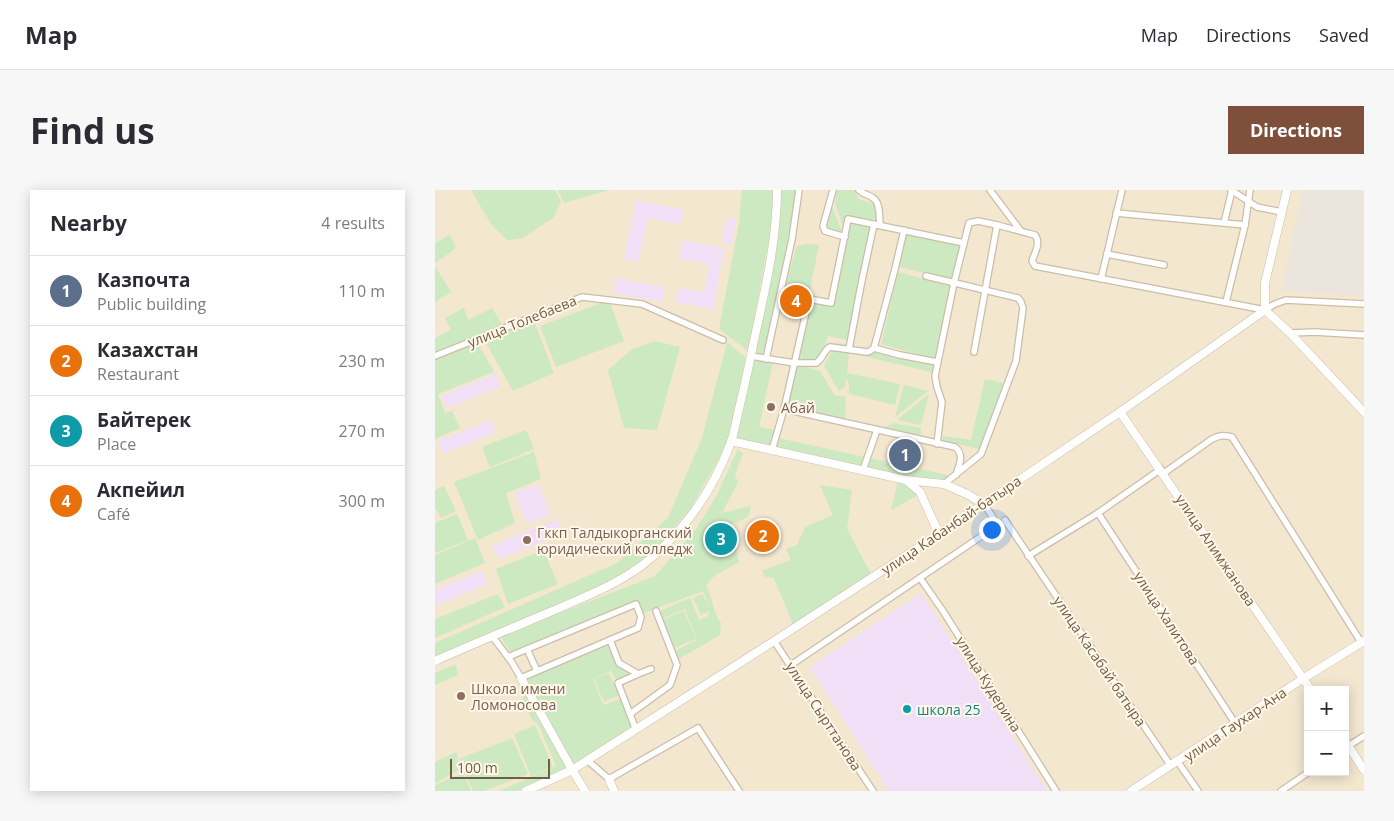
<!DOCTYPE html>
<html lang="en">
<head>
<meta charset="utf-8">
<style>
	body { margin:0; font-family:"Open Sans",sans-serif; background:#f7f7f7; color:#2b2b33 }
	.controls { position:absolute; right:15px; bottom:15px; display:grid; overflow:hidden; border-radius:0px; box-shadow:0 2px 12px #0003 }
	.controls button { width:45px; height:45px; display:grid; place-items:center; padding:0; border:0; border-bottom:1px solid #e1e1e2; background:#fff; color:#2b2b33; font:25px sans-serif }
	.scale { position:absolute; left:15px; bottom:12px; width:100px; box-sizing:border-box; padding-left:5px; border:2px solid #725d49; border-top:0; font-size:14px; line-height:18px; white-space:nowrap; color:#725d49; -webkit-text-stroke:4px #fff8e8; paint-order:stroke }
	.you { position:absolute; left:556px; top:339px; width:18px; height:18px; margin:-12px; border:4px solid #fff; border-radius:50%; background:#1a73e8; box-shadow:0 0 0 8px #1a73e833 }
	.badge { display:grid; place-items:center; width:32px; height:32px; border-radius:50%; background:#7e503c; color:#fff; font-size:16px; font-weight:700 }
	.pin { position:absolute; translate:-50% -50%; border:2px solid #fff; box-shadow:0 1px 5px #0006 }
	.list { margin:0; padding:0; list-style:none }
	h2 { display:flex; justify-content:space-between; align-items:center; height:65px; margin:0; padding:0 20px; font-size:21px }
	h2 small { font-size:16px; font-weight:400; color:#7c7c81 }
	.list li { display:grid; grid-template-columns:32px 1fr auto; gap:15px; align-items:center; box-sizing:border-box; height:70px; padding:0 20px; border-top:1px solid #e1e1e2 }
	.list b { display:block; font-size:19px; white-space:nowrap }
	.list p { margin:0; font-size:16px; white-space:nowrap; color:#7c7c81 }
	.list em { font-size:16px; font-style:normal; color:#7c7c81 }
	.map { position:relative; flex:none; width:929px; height:601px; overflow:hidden; border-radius:0px }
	header { display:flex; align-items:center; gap:30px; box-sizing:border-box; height:70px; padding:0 25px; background:#fff; border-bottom:1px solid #e1e1e2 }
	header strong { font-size:24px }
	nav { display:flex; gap:28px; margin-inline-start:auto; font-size:18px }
	.intro { display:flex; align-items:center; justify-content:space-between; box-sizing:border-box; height:120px; padding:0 30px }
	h1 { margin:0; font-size:35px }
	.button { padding:12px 22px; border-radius:0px; background:#7e503c; color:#fff; font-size:18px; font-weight:700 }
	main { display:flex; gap:30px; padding:0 30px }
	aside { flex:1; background:#fff; border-radius:0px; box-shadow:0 2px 12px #0003 }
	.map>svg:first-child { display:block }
	.residential { fill:#f3e7d0; fill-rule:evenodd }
	.industrial { fill:#ebe5dd }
	.education { fill:#f1dff8 }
	.green { fill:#cce9c1 }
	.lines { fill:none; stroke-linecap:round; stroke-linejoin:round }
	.street-casing { stroke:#ccbda9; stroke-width:8 }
	.secondary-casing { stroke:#cfbea7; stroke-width:9 }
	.street { stroke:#fff; stroke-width:5.5 }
	.secondary { stroke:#fff; stroke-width:8 }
	.education-dot { fill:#8d6e63; stroke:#fff8e8; stroke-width:2 }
	.culture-dot { fill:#0f9aa8; stroke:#fff8e8; stroke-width:2 }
	.labels { text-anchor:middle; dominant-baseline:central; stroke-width:4; stroke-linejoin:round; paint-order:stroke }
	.street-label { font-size:14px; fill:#725d49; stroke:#fff8e8 }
	.education-label { font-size:14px; fill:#785e54; stroke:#fff8e8; text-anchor:start }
	.culture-label { font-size:14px; fill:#0d838f; stroke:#fff8e8; text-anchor:start }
</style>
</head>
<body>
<header>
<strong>Map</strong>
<nav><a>Map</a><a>Directions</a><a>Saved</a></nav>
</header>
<div class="intro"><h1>Find us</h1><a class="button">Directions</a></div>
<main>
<aside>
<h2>Nearby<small>4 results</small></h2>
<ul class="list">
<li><span class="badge" style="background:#5c6f8a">1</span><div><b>Казпочта</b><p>Public building</p></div><em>110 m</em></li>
<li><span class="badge" style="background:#e8710a">2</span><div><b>Казахстан</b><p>Restaurant</p></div><em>230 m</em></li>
<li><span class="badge" style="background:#0f9aa8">3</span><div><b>Байтерек</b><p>Place</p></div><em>270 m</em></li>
<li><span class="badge" style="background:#e8710a">4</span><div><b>Акпейил</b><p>Café</p></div><em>300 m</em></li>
</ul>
</aside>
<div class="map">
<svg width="929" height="601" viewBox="0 0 929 601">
	<rect width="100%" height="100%" fill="#fcf5e2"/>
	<path class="residential" d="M0,0h929v601h-929zM873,500h37v82h-37z"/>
	<path class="industrial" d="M867,0h62v106l-82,-5z"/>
	<g class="education">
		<path d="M201,10l48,10 -3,14 -34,-6 -9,44 -14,-3z"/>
		<path d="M292,29l9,1 -5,24 -9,-2z"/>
		<path d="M247,51l42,7 -11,61 -37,-7 3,-14 25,4 5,-28 -30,-5z"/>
		<path d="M181,88l49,10 -3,14 -48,-9z"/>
		<path d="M61,184l4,13 -53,21 -5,-12z"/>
		<path d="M55,230l6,12 -53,22 -5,-13z"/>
		<path d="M104,295l11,30 -23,9 -12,-31z"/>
		<path d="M122,329l6,15 -64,25 -6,-14z"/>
		<path d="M47,381l5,13 -52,22v-16z"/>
		<path d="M486,403l126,198h-158l-79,-124z"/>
	</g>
	<g class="green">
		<path d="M36,0h84l6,11 -7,16 -31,21 -16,2 -16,-16z"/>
		<path d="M123,0h51l-45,13z"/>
		<path d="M307,0h33v17l-27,144 -29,-22 20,-106z"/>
		<path d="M345,0h17v2l-33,165 -10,-3 20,-107 6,-42z"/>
		<path d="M401,0h19l3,9 18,6 2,18 -31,-6 -3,13 -9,-27z"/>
		<path d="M396,13l12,32 -21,-2z"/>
		<path d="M414,30l23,6 -24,114 -20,-4 -8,31 -24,-5 14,-62 21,5z"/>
		<path d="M471,43l55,13 -9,33 -53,-12z"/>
		<path d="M15,45l6,13 -21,15v-20z"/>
		<path d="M373,54l11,1 -9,45 -25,-4 12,-40z"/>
		<path d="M0,76l16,26 -16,10z"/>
		<path d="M463,82l53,14 -16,73 -54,-15z"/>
		<path d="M174,110l15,41 -68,26 -16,-41z"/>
		<path d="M29,118l4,12 24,-12 11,18 -68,26v-14l16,-8 -6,-12z"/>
		<path d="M99,131l20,52 -41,18 -29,-52z"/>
		<path d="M220,151l25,6 -23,83 -33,-2 -16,-58 23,-20z"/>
		<path d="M42,152l17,30 -56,22 7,19 7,-2 8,17 -25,11v-80z"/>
		<path d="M292,152l19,16 -19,86 -37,66 -41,46 -62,40 -152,62v-15l182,-80 51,-45 34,-80z"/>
		<path d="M401,153l41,7 57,15 -2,7 -83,-19 -2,20 53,11 -5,21 -46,-11v-10l-3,-6 -1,9 -6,4 -15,-25z"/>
		<path d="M317,168l21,4 -14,65 16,3 -4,18 -38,-8z"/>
		<path d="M361,175l24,6 14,24 12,2 -1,24 -58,-14z"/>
		<path d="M550,189l18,4 -23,66 -38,-8 1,-5 28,4z"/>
		<path d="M469,195l24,6 -33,26z"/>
		<path d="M494,204l-8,31 -24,-5z"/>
		<path d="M458,233l28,5v10l-39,-9z"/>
		<path d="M91,240l8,19 -44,18 -8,-20z"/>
		<path d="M343,248l87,19 -4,11 -87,-20z"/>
		<path d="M303,259l5,5 -8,20 3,8 -16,31 29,-7 -3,11 -20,9 -8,-1 -8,4 -6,11 4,11 14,2 11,-7 4,16 -25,14 -8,10c8,12 6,27 15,37l-1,12 -43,25 -3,-9 23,-11 -12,-31 -24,10 -1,-8 30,-13 9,22 9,-4 2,-5 -9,4 -8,-17 9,-4 8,14 -7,-17 -59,22 -7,-12 -125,53 -12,-18 155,-60 41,-47 21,-34z"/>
		<path d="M99,262l7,27 -35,14 9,30 -37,17 -24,-58z"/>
		<path d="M435,268l82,18 -13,12 -74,-20z"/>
		<path d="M463,290l8,4 12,11 -27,15z"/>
		<path d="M385,295l32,5 -5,39 24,45 -78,51 -19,-47 -9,-1 -3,-6 29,-11 -5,-11 11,-4 8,-18 28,-12z"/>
		<path d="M9,296l12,25 -15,7 -5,-9h-1v-19z"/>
		<path d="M22,324l11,26 -33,13v-30z"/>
		<path d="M40,348l10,25 -50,21v-29z"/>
		<path d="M108,360l15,34 -50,20 -12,-35z"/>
		<path d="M63,404l7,13 -70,31v-19z"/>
		<path d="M249,421l12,28 -22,9 -12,-28z"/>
		<path d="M174,455l9,19 13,11 -15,5 -5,-9 -18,8 10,26 18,-6 12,30 -60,37 -48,-88z"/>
		<path d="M21,474l2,11 -23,10v-12z"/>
		<path d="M174,483l10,22 -15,7 -10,-23z"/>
		<path d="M93,505l39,75 -49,21h-19l57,-25 -18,-42 -6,-4 -10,-23z"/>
		<path d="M100,535l18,42 -22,9 -17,-42z"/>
		<path d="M77,548l16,36 -44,17h-11l-14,-32z"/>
		<path d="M22,562l2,18 -24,13v-21z"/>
		<path d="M28,583l8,18h-36v-6z"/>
	</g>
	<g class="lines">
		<defs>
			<g id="street">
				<path d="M398,0l-10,36 2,5 20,6"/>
				<path d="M424,0c5,5 9,4 14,8 8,5 6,20 7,27"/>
				<path d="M555,0l30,40"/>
				<path d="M687,0l-15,64 57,11"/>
				<path d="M796,0l26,17 25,5"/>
				<path d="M681,23l129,12"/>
				<path d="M789,33l8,-33"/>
				<path d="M562,35l38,10c6,8 0,17 -3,26l3,5 230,44 10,-6 11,-4 78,4"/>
				<path d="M491,86l92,22 3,4 2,6 -7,53 -35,93 -37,30"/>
				<path d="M666,89l6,-25"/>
				<path d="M791,112l19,-77 5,-35"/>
				<path d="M855,143l25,-1 49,3"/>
				<path d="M439,158l26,7 37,7"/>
				<path d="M414,159l12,-64 13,-61"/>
				<path d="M0,166l147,-59 60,7 81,36"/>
				<path d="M316,166l43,7h22c7,-4 7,-12 14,-16l37,5 3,-1 4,-3 21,-79 9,-39"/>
				<path d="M331,169l26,-120 7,-49"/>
				<path d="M349,219l25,-110 22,4 17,-84 116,24"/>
				<path d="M502,254l5,-42 -5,-15 -2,-11 19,-93 15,-60 9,-2 19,4 -23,127"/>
				<path d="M337,260l12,-41 171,38c10,8 4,18 1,28"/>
				<path d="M428,280l14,-40"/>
				<path d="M729,283l48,-34c8,-4 12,-4 20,-2l129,205"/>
				<path d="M663,323l137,210"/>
				<path d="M570,330l166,246"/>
				<path d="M593,366l70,-43 63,-44"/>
				<path d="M485,388l23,33 113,180"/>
				<path d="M57,446l19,25 10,17 117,-50 3,-11 -5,-13 -128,53"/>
				<path d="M175,450l9,23 19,11 -20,9 18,47"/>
				<path d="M339,451l99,150"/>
				<path d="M92,459l10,22"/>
				<path d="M356,475l207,-140 -14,-21"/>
				<path d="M203,484l13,-5"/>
				<path d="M195,524l40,-29 7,-20 -21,-54"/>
				<path d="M910,558l19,-12"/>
				<path d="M153,571l21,18 89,-51 41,63"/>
				<path d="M743,572l20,29"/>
				<path d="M846,601l28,-19"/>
			</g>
			<g id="secondary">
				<path d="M830,120l25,23 74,79"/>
				<path d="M685,222l191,278"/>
				<path d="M296,251l175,39 14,12 19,42"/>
				<path d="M471,290l38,4 23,10 17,10"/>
				<path d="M0,471c38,-17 77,-33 115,-49 34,-15 72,-29 100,-53 37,-31 64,-71 81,-117 3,-9 5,-19 7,-29 5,-21 10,-42 14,-63 11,-52 25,-106 25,-160"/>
				<path d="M86,488l49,88 15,25"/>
				<path d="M910,551l19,29"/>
				<path d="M174,589l5,12"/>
				<path d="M91,601l46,-21 202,-129 165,-107 181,-122 145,-102v-27l22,-93"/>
				<path d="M696,601l173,-113 60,-37"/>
			</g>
		</defs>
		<use href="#street" class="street-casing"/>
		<use href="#secondary" class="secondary-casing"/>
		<use href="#street" class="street"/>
		<use href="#secondary" class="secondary"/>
	</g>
	<g class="education-dot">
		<circle cx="336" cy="217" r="5"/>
		<circle cx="92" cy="350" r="5"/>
		<circle cx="26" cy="506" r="5"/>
	</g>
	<circle class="culture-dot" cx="472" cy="519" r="5"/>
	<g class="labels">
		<g class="street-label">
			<text transform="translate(87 131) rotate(-22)">улица Толебаева</text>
			<text transform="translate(516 335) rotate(-34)">улица Кабанбай-батыра</text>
			<text transform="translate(781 360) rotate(56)">улица Алимжанова</text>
			<text transform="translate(732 428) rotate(57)">улица Халитова</text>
			<text transform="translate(665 471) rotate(56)">улица Касабай батыра</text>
			<text transform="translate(554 494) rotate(58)">улица Кудерина</text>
			<text transform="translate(389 526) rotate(57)">улица Сырттанова</text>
			<text transform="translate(800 534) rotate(-34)">улица Гаухар-Ана</text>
		</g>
		<g class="education-label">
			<text x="346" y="217">Абай</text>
			<text x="102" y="342">Гккп Талдыкорганский<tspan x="102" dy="16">юридический колледж</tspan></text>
			<text x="36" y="498">Школа имени<tspan x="36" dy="16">Ломоносова</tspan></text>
		</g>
		<g class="culture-label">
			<text x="482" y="519">школа 25</text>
		</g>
	</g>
</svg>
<div class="controls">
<button>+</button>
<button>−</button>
</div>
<div class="scale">100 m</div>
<div class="you"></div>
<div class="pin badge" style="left:470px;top:265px;background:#5c6f8a">1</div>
<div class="pin badge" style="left:328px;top:346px;background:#e8710a">2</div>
<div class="pin badge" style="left:286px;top:349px;background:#0f9aa8">3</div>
<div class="pin badge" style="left:361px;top:111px;background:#e8710a">4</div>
</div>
</main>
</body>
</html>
